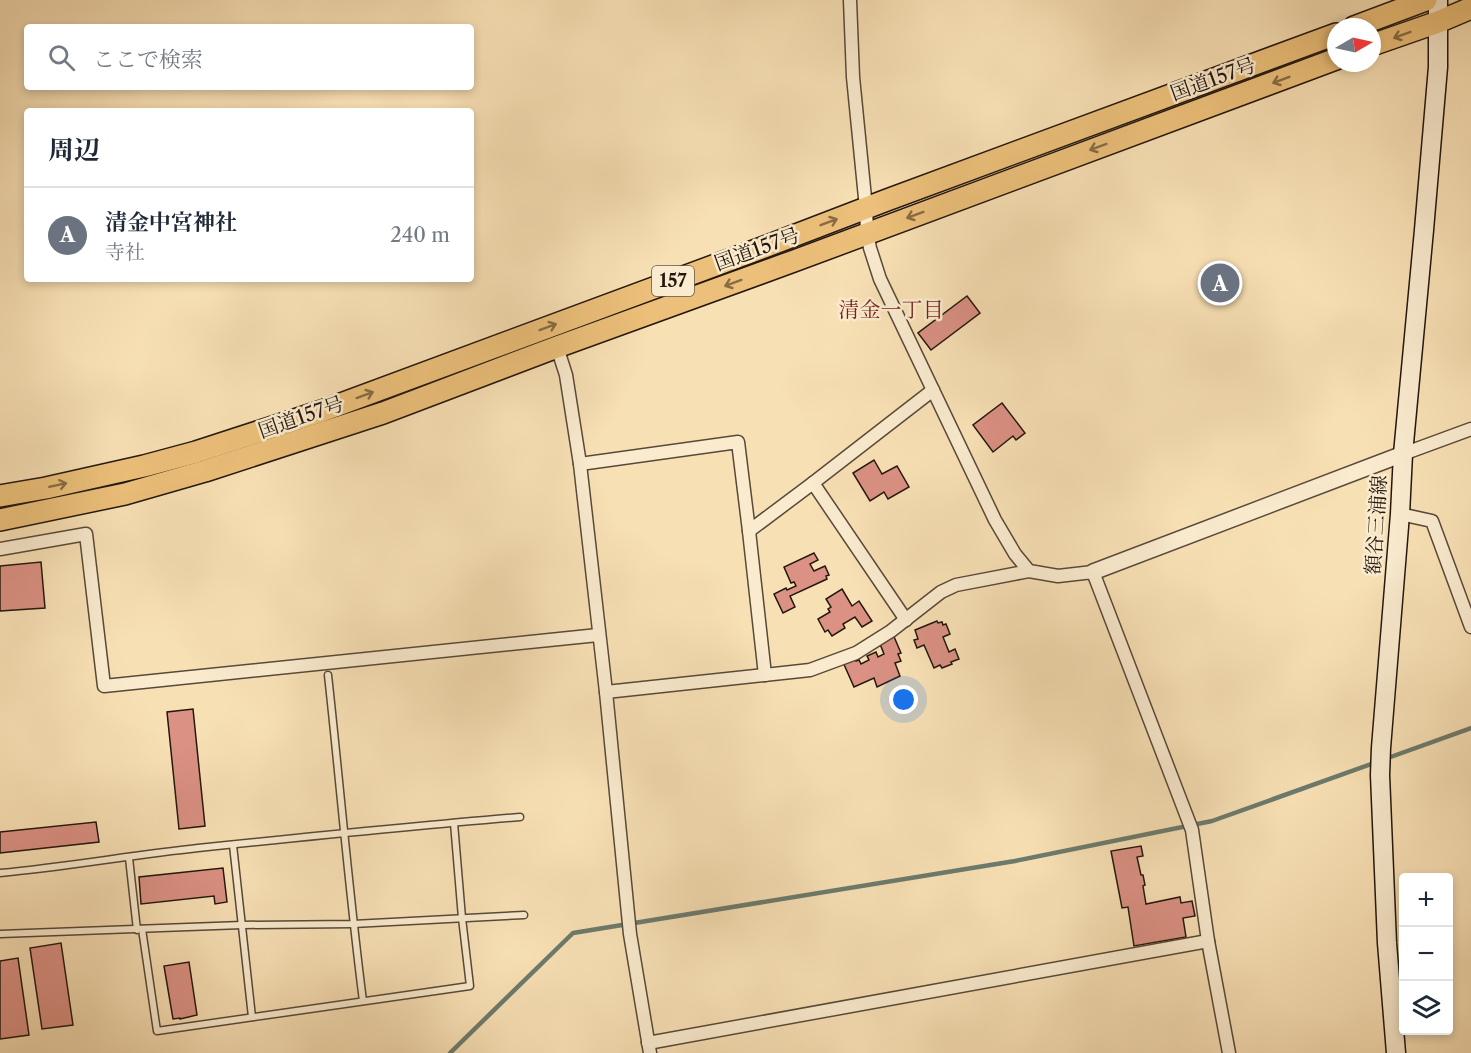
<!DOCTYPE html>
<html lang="ja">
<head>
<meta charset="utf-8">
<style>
	body { margin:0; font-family:"Libre Caslon Text","Noto Serif JP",serif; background:#f6f6f7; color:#1f2937 }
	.controls { position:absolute; right:18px; bottom:18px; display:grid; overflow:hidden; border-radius:6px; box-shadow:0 3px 9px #0003 }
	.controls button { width:54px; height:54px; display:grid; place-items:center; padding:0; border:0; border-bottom:2px solid #e0e1e3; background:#fff; color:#1f2937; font:30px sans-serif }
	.compass { position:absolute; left:1327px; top:18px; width:54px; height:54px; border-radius:50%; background:#fff; box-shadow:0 3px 9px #0003; rotate:81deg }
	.you { position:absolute; left:904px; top:700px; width:21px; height:21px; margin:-15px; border:4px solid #fff; border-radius:50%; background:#1a73e8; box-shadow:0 0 0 9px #1a73e833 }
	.badge { display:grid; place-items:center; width:39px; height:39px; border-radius:50%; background:#b45309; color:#fff; font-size:20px; font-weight:700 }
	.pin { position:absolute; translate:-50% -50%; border:3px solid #fff; box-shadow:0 2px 6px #0006 }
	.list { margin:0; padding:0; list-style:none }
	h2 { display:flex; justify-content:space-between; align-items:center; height:78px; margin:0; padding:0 24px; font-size:26px }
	h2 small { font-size:20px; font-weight:400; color:#747a83 }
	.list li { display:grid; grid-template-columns:39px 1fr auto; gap:18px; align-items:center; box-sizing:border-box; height:96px; padding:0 24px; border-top:2px solid #e0e1e3 }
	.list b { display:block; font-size:22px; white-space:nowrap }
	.list p { margin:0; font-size:20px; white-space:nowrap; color:#747a83 }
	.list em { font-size:20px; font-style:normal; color:#747a83 }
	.icon { flex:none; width:33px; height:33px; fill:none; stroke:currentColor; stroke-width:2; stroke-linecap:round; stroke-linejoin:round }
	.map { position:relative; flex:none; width:1471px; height:1053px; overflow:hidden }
	.search { position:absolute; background:#fff; box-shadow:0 3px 9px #0003; left:24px; top:24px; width:450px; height:66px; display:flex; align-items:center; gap:15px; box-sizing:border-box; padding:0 21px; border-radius:6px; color:#747a83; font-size:22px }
	.panel { position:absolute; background:#fff; box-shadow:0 3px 9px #0003; left:24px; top:108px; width:450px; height:174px; border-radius:6px }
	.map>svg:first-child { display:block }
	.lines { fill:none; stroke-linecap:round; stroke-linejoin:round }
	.stream { stroke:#6c7b6d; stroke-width:4.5 }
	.building { fill:#db9184; stroke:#23170e; stroke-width:1.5 }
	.service-casing { stroke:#584938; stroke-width:9 }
	.minor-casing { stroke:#584938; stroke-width:15 }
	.tertiary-casing { stroke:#584938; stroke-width:18 }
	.secondary-casing { stroke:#23170e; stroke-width:21 }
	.trunk-casing { stroke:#23170e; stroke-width:24 }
	.service { stroke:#faebcf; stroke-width:6 }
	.minor { stroke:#faebcf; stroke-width:12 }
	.tertiary { stroke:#faebcf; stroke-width:15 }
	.secondary { stroke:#faebcf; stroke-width:18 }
	.trunk { stroke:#ecc07a; stroke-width:21 }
	.oneway { stroke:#886c44 }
	.labels { text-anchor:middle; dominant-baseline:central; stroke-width:5; stroke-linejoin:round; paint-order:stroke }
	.shield { fill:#faebcf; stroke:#645748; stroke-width:1.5 }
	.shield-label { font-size:18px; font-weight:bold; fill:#23170e }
	.street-label { font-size:20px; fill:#23170e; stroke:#faebcf }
	.neighbourhood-label { font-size:21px; fill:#7a1f14; stroke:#faebcf }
</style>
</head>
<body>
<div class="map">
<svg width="1471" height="1053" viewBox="0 0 1471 1053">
	<rect width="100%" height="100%" fill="#f8e0b5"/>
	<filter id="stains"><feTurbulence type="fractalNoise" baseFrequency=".00333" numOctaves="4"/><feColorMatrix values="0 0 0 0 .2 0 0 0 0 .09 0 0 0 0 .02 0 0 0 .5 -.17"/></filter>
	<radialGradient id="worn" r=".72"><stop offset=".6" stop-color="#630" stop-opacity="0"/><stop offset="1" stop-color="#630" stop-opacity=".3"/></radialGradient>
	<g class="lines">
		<g class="stream">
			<path d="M1385,759l86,-31"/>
			<path d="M450,1053l123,-120 442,-72 197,-40 165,-59"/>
		</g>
	</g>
	<g class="building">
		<path d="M967,296l13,17 -49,37 -13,-17z"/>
		<path d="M1002,403l23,30 -9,7 -3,-4 -20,16 -20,-27z"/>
		<path d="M874,460l8,14 15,-8 12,21 -21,12 -4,-7 -14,9 -17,-28z"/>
		<path d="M814,553l4,7 -8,4 4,7 11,-5 4,9 -3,1 1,3 -37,17 5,11 -12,6 -9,-19 12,-6 1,2 9,-4 -2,-4 -3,1 -7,-16z"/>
		<path d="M41,562l4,46 -45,3v-45z"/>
		<path d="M842,589l10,17 7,-5 13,20 -10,6 -7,-10 -12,7 2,4 -13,8 -4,-6 -3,2 -7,-13 12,-7 -2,-3 3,-2 -5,-8z"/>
		<path d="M937,621l1,2 4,-1 1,3 3,-1 4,10 -7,3 6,15 6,-3 4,10 -8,3 1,2 -10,4 -2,-3 -6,3 -10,-23 -7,3 -3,-8 4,-1 -3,-9z"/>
		<path d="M892,632l9,21 -3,1 3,7 -6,2 5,13 -23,11 -3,-9 -20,9 -12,-27 12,-5 2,6 3,-1 2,4 8,-4 -2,-4 9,-4 2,5 6,-3 -6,-15z"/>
		<path d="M193,709l12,117 -26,3 -12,-117z"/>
		<path d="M96,822l3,20 -99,11v-21z"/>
		<path d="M1141,846l2,10 -6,1 4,18h2l2,10 -2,1 3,18 34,-7 1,6 11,-2 3,15 -12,2 3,19 -52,9 -6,-39 -6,1 -11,-57z"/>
		<path d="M223,868l4,34 -12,2 -1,-8 -73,8 -2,-27z"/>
		<path d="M61,943l12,82 -31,4 -12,-81z"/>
		<path d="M18,958l11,77 -29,4v-78z"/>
		<path d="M189,962l8,53 -17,4v-1l-7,1 -9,-53z"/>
	</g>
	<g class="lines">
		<defs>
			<g id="service">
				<path d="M328,675c12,109 21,218 35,326"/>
				<path d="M233,845l19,172"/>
				<path d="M129,858l8,72"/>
				<path d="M0,873c66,-6 132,-18 198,-25 107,-11 215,-22 322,-31"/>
				<path d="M142,929l15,102 313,-45 -8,-68 -8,-95"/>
				<path d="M0,934l242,-9 111,-1 171,-9"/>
			</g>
			<g id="minor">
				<path d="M850,0l3,77 13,131 1,25 3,15 10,31 115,241 20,34 14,17 29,5 35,-4 99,258 16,111 21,112"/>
				<path d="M557,347l9,28 14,89 26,228 24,242 20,119"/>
				<path d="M1403,454l68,-25"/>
				<path d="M580,464l158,-22 11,89 64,-48 120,-93"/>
				<path d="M813,483l93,137"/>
				<path d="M1400,514l32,7 39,106"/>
				<path d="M749,531l16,144"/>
				<path d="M0,549l86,-15 18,152 494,-51"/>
				<path d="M606,692l204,-22 46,-17 35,-22 50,-39 15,-7 73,-14"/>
				<path d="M648,1043l560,-102"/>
			</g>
			<path id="tertiary" d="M1093,572l310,-118"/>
			<path id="secondary" d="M1396,1053l-9,-110 -7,-168 1,-27 19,-234 3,-60 21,-224 14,-163v-67"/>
			<g id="trunk">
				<path d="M1354,27l72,-27"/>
				<path d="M1372,45l66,-23 33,-14"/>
				<path d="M0,496l46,-8 98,-22 52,-14 126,-41 445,-165 120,-46 449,-166"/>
				<path d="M0,520l125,-26 80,-23 178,-58 174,-66 237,-86 542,-202"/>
			</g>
		</defs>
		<use href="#service" class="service-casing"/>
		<use href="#minor" class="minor-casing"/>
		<use href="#tertiary" class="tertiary-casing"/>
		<use href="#secondary" class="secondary-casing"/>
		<use href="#trunk" class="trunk-casing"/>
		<use href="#service" class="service"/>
		<use href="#minor" class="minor"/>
		<use href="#tertiary" class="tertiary"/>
		<use href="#secondary" class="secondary"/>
		<use href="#trunk" class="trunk"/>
	</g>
	<defs><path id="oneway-shaft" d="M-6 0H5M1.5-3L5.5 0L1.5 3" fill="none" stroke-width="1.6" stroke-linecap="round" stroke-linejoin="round" transform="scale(1.5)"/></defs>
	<g class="oneway">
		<use href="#oneway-shaft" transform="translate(1402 35) rotate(160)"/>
		<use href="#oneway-shaft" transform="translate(1281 80) rotate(159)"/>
		<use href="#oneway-shaft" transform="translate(1098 147) rotate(160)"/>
		<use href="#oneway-shaft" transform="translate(915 215) rotate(160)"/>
		<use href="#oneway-shaft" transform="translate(829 222) rotate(-21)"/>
		<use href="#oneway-shaft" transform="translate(733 283) rotate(160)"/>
		<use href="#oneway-shaft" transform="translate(548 327) rotate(-20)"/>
		<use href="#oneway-shaft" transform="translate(365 395) rotate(-20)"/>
		<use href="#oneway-shaft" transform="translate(58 485) rotate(-12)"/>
	</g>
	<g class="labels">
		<rect class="shield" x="652" y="266" width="42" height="30" rx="4.5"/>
		<g class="shield-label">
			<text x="673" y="281">157</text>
		</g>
		<g class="street-label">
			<text transform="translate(1213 79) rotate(-20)">国道157号</text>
			<text transform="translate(757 249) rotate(-20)">国道157号</text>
			<text transform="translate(301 417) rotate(-19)">国道157号</text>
			<text transform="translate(1376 525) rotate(-86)">額谷三浦線</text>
		</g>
		<g class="neighbourhood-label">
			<text x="891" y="309">清金一丁目</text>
		</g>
	</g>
	<rect width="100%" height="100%" filter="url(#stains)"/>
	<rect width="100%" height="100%" fill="url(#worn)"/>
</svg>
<div class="controls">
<button>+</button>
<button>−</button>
<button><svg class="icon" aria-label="layers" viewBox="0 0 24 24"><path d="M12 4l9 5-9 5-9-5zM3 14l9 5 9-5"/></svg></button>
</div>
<svg class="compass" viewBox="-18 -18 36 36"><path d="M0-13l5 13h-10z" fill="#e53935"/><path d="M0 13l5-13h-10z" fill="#747a83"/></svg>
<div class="you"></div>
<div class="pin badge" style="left:1220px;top:283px;background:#6b7280">A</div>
<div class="search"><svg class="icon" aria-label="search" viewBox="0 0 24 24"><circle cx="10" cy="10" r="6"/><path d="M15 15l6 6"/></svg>ここで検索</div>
<section class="panel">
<h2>周辺<small></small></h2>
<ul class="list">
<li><span class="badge" style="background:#6b7280">A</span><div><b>清金中宮神社</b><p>寺社</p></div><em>240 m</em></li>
</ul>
</section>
</div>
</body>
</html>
